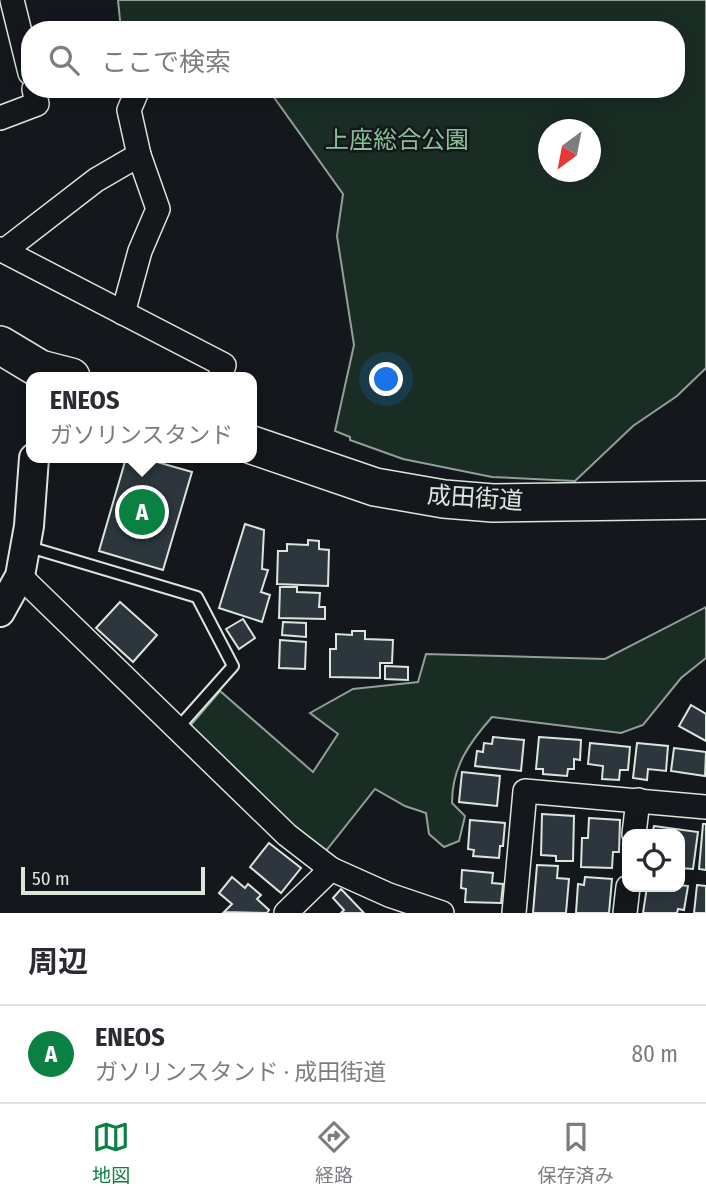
<!DOCTYPE html>
<html lang="ja">
<head>
<meta charset="utf-8">
<style>
	body { margin:0; font-family:"Fira Sans Condensed","Noto Sans JP",sans-serif; background:#f7f7f7; color:#2b2b33 }
	.controls { position:absolute; right:21px; bottom:21px; display:grid; overflow:hidden; border-radius:14px; box-shadow:0 4px 18px #0003 }
	.controls button { width:63px; height:63px; display:grid; place-items:center; padding:0; border:0; border-bottom:2px solid #e1e1e2; background:#fff; color:#2b2b33; font:35px sans-serif }
	.compass { position:absolute; left:538px; top:119px; width:63px; height:63px; border-radius:50%; background:#fff; box-shadow:0 4px 18px #0003; rotate:212deg }
	.scale { position:absolute; left:21px; bottom:18px; width:184px; box-sizing:border-box; padding-left:7px; border:4px solid #d8e6dc; border-top:0; font-size:19px; line-height:24px; white-space:nowrap; color:#d8e6dc; -webkit-text-stroke:5px #14181c; paint-order:stroke }
	.you { position:absolute; left:387px; top:380px; width:24px; height:24px; margin:-18px; border:5px solid #fff; border-radius:50%; background:#1a73e8; box-shadow:0 0 0 10px #1a73e833 }
	.badge { display:grid; place-items:center; width:46px; height:46px; border-radius:50%; background:#0b8043; color:#fff; font-size:23px; font-weight:700 }
	.pin { position:absolute; translate:-50% -50%; border:4px solid #fff; box-shadow:0 2px 7px #0006 }
	.popup { position:absolute; left:26px; top:372px; width:231px; height:91px; box-sizing:border-box; display:grid; place-content:center; border-radius:14px; background:#fff; filter:drop-shadow(0 2px 5px #0005); font-size:23px; white-space:nowrap; color:#7c7c81 }
	.popup b { font-size:26px; color:#2b2b33 }
	.popup::after { content:''; position:absolute; left:50%; top:100%; margin-left:-14px; border:14px solid transparent; border-top-color:#fff }
	.list { margin:0; padding:0; list-style:none }
	h2 { display:flex; justify-content:space-between; align-items:center; height:91px; margin:0; padding:0 28px; font-size:30px }
	h2 small { font-size:23px; font-weight:400; color:#7c7c81 }
	.list li { display:grid; grid-template-columns:46px 1fr auto; gap:21px; align-items:center; box-sizing:border-box; height:98px; padding:0 28px; border-top:2px solid #e1e1e2 }
	.list b { display:block; font-size:26px; white-space:nowrap }
	.list p { margin:0; font-size:23px; white-space:nowrap; color:#7c7c81 }
	.list em { font-size:23px; font-style:normal; color:#7c7c81 }
	.icon { flex:none; width:38px; height:38px; fill:none; stroke:currentColor; stroke-width:2; stroke-linecap:round; stroke-linejoin:round }
	.map { position:relative; flex:none; width:706px; height:913px; overflow:hidden }
	.search { position:absolute; background:#fff; box-shadow:0 4px 18px #0003; left:21px; right:21px; top:21px; height:77px; display:flex; align-items:center; gap:18px; box-sizing:border-box; padding:0 24px; border-radius:28px; color:#7c7c81; font-size:26px }
	.sheet { height:189px; background:#fff }
	nav { display:flex; justify-content:space-around; align-items:center; box-sizing:border-box; height:98px; border-top:2px solid #e1e1e2; background:#fff; font-size:19px; color:#7c7c81 }
	nav a { display:grid; justify-items:center; gap:4px }
	nav .on { color:#0b8043 }
	.map>svg:first-child { display:block }
	.green { fill:#1a2d24; stroke:#939e99; stroke-width:2; fill-rule:evenodd }
	.building { fill:#2c363c; stroke:#d8e6dc; stroke-width:2 }
	.lines { fill:none; stroke-linecap:round; stroke-linejoin:round }
	.service-casing { stroke:#d8e6dc; stroke-width:14 }
	.minor-casing { stroke:#d8e6dc; stroke-width:26 }
	.tertiary-casing { stroke:#d8e6dc; stroke-width:32 }
	.trunk-casing { stroke:#d8e6dc; stroke-width:40 }
	.service { stroke:#14181c; stroke-width:10 }
	.minor { stroke:#14181c; stroke-width:23 }
	.tertiary { stroke:#14181c; stroke-width:28 }
	.trunk { stroke:#14181c; stroke-width:37 }
	.labels { text-anchor:middle; dominant-baseline:central; stroke-width:5; stroke-linejoin:round; paint-order:stroke }
	.park-label { font-size:24px; fill:#8ac095; stroke:#14181c }
	.street-label { font-size:24px; fill:#d8e6dc; stroke:#14181c }
</style>
</head>
<body>
<div class="map">
<svg width="706" height="913" viewBox="0 0 706 913">
	<rect width="100%" height="100%" fill="#14181c"/>
	<g class="green">
		<path d="M118,0h588v368l-29,28 -44,30 -58,55 -83,-4 -89,-18 -53,-19v-3l-15,-6 19,-86 -17,-109 6,-42 -75,-105h408v-59h-555zM548,130h42v42h-42z"/>
		<path d="M706,607v51l-25,20 -38,47 -22,8 -129,-16c-23,26 -40,50 -40,86l13,13 -6,25 -15,6 -15,-13 -3,-21 -21,-7 -30,-17 -50,63 -32,-24 -103,-102 30,-35 93,81 25,-38 -28,-21 43,-24 65,-7 8,-28 179,5z"/>
	</g>
	<g class="building">
		<path d="M126,458h17l49,14 -29,98 -64,-19z"/>
		<path d="M245,524l19,6 -2,39 6,1 -7,22 9,3 -8,27 -43,-14z"/>
		<path d="M308,540l11,1v8l10,1 -1,36 -51,-2 1,-33h9v-7l21,1z"/>
		<path d="M280,587h17v5l23,1 -1,14h6v12l-46,-1z"/>
		<path d="M120,602l37,33 -24,27 -37,-34z"/>
		<path d="M243,619l12,19 -16,11 -13,-20z"/>
		<path d="M283,622l23,1v14l-24,-2z"/>
		<path d="M352,631h13v8l28,1 -1,23h-12v15l-50,-1v-28h6v-15l16,1z"/>
		<path d="M280,640l26,2 -1,27 -26,-1z"/>
		<path d="M385,666l23,1v13l-23,-1z"/>
		<path d="M691,705l15,9v27l-27,-15z"/>
		<path d="M493,737l31,3 -3,31 -46,-5 2,-15 6,1 1,-9 8,1z"/>
		<path d="M539,737l42,3 -1,20 -6,-1v10h-6l-1,7 -24,-2v-5h-7z"/>
		<path d="M590,743l40,4 -2,23h-8l-1,10 -17,-1 1,-13 -15,-2z"/>
		<path d="M637,743l31,3 -2,25 -18,-2 -1,11 -14,-2z"/>
		<path d="M674,748l32,4 -1,24 -34,-5z"/>
		<path d="M462,772l38,4 -3,30 -38,-4z"/>
		<path d="M542,814l32,2 -1,45h-17v-5l-15,-1z"/>
		<path d="M589,818l31,2 -1,32h-6l-1,16 -31,-1 1,-29h6z"/>
		<path d="M470,820l35,3 -2,23h-3l-1,12 -26,-2 1,-6 -6,-1z"/>
		<path d="M703,824h3v46l-7,-1z"/>
		<path d="M654,826l44,6 -5,37 -13,-1v-34h-28z"/>
		<path d="M269,843l32,25 -20,25 -31,-26z"/>
		<path d="M537,865l21,1 -1,12 12,1 -3,34h-33z"/>
		<path d="M462,870l31,3 -1,10 11,1 -2,19 -36,-1 1,-13 -5,-1z"/>
		<path d="M232,877l13,11 3,-4 13,11 -4,4 12,11 -2,3 -43,-1 8,-8 -13,-11z"/>
		<path d="M585,877l27,2 -3,34h-33l2,-29 6,1z"/>
		<path d="M680,885l8,1 -4,24 -6,-1 -1,4h-34l4,-26h33z"/>
		<path d="M697,885l9,1v27h-12z"/>
		<path d="M341,889l23,24h-23l3,-3 -11,-12z"/>
	</g>
	<g class="lines">
		<defs>
			<path id="service" d="M26,546l171,51 36,69 -56,63"/>
			<g id="minor">
				<path d="M12,0l18,73"/>
				<path d="M0,118l37,-14 -3,-15"/>
				<path d="M0,249l224,116 -4,12"/>
				<path d="M4,251l92,-71 43,-25"/>
				<path d="M123,313l17,-62 18,-42 -19,-54 -10,-45 9,-21"/>
				<path d="M20,576l267,259 44,34 58,26 53,18"/>
				<path d="M634,834l4,-34"/>
				<path d="M286,913l45,-44"/>
				<path d="M514,913l11,-122 181,16"/>
				<path d="M625,913l3,-26"/>
			</g>
			<path id="tertiary" d="M0,612l20,-36 9,-50 5,-68"/>
			<g id="trunk">
				<path d="M0,345l40,24 31,8"/>
				<path d="M252,445l123,42 69,12 49,4 213,-3"/>
			</g>
		</defs>
		<use href="#service" class="service-casing"/>
		<use href="#minor" class="minor-casing"/>
		<use href="#tertiary" class="tertiary-casing"/>
		<use href="#trunk" class="trunk-casing"/>
		<use href="#service" class="service"/>
		<use href="#minor" class="minor"/>
		<use href="#tertiary" class="tertiary"/>
		<use href="#trunk" class="trunk"/>
	</g>
	<g class="labels">
		<g class="park-label">
			<text x="397" y="140">上座総合公園</text>
		</g>
		<g class="street-label">
			<text transform="translate(475 498) rotate(4)">成田街道</text>
		</g>
	</g>
</svg>
<div class="controls">
<button><svg class="icon" aria-label="locate" viewBox="0 0 24 24"><circle cx="12" cy="12" r="6"/><path d="M12 2v4M12 18v4M2 12h4M18 12h4"/></svg></button>
</div>
<svg class="compass" viewBox="-18 -18 36 36"><path d="M0-13l5 13h-10z" fill="#e53935"/><path d="M0 13l5-13h-10z" fill="#7c7c81"/></svg>
<div class="scale">50 m</div>
<div class="you"></div>
<div class="pin badge" style="left:142px;top:512px">A</div>
<div class="popup"><b>ENEOS</b>ガソリンスタンド</div>
<div class="search"><svg class="icon" aria-label="search" viewBox="0 0 24 24"><circle cx="10" cy="10" r="6"/><path d="M15 15l6 6"/></svg>ここで検索</div>
</div>
<section class="sheet">
<h2>周辺<small></small></h2>
<ul class="list">
<li><span class="badge">A</span><div><b>ENEOS</b><p>ガソリンスタンド · 成田街道</p></div><em>80 m</em></li>
</ul>
</section>
<nav>
<a class="on"><svg class="icon" aria-label="map" viewBox="0 0 24 24"><path d="M3 6l6-2 6 2 6-2v14l-6 2-6-2-6 2zM9 4v14M15 6v14"/></svg>地図</a>
<a><svg class="icon" aria-label="directions" viewBox="0 0 24 24"><path d="M12 3l9 9-9 9-9-9zM9 14v-3h6M13 9l2 2-2 2"/></svg>経路</a>
<a><svg class="icon" aria-label="saved" viewBox="0 0 24 24"><path d="M7 4h10v16l-5-4-5 4z"/></svg>保存済み</a>
</nav>
</body>
</html>
